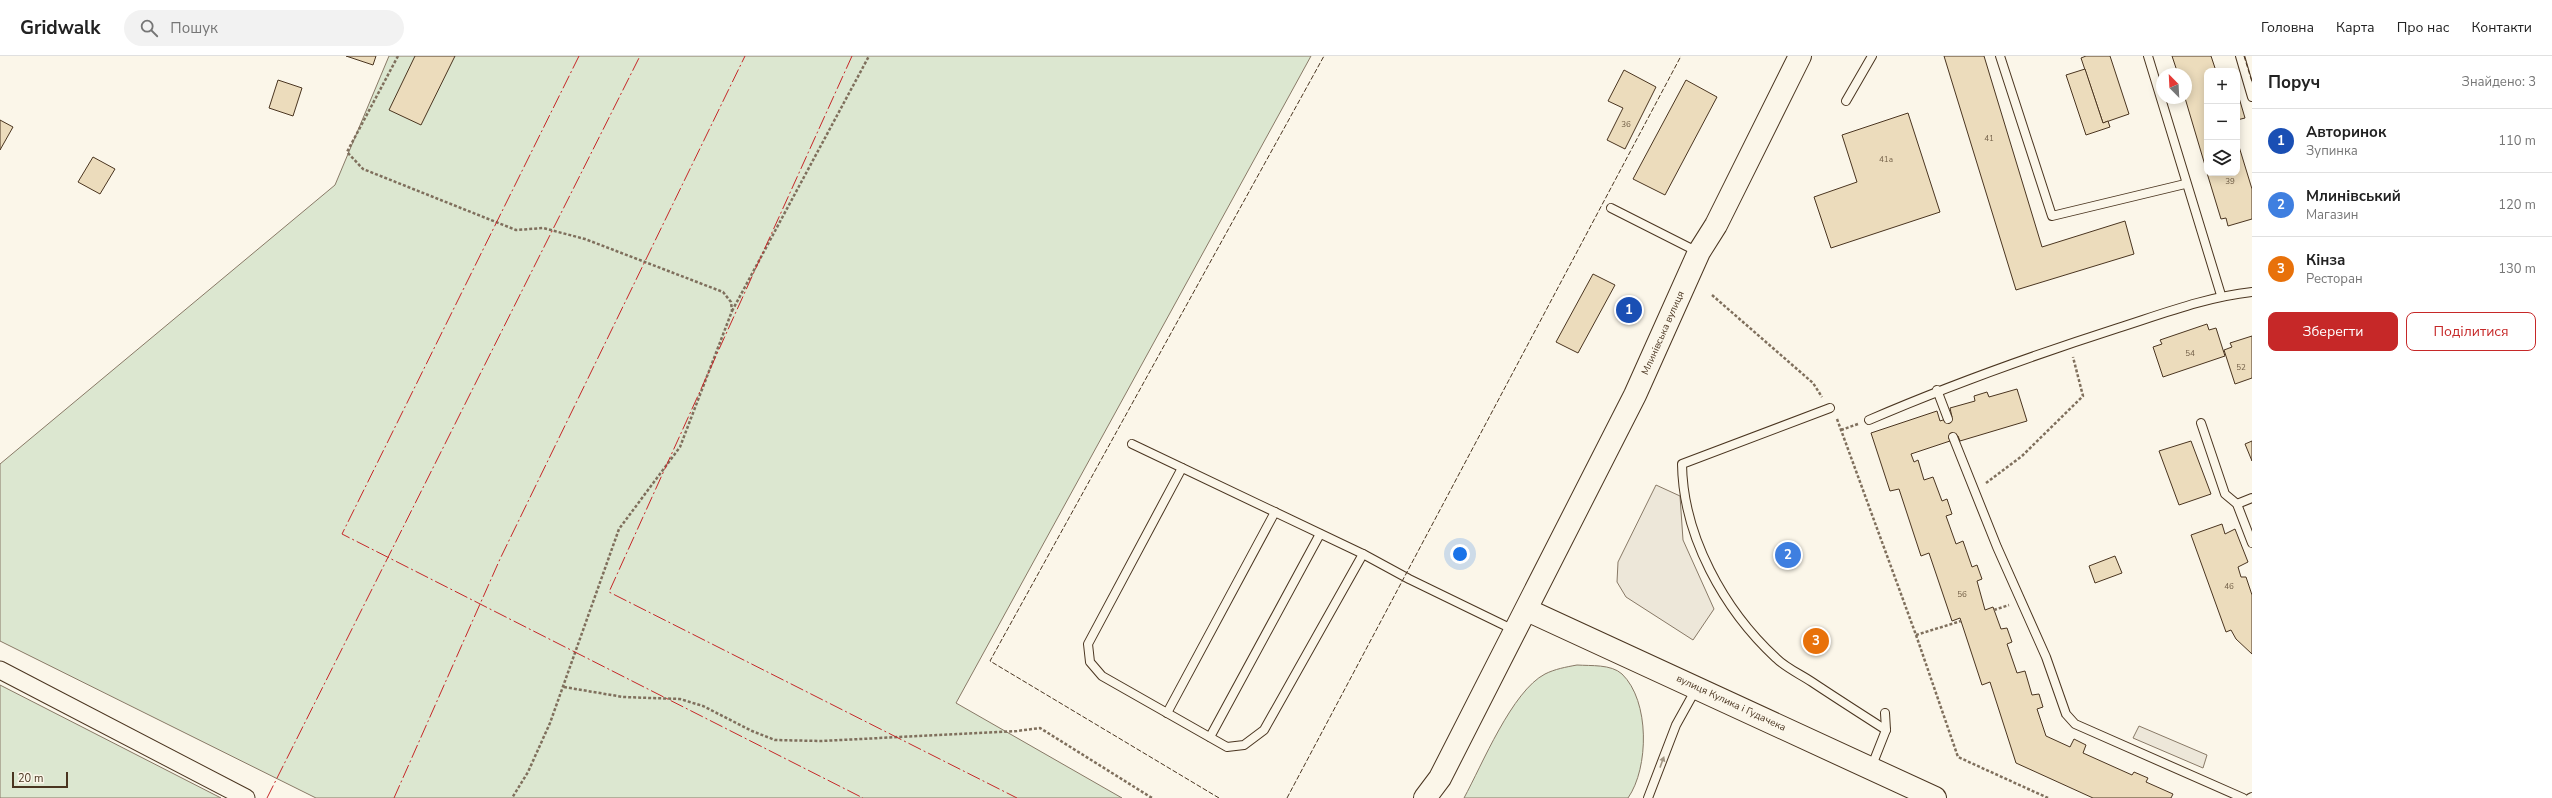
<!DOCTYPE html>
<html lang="uk">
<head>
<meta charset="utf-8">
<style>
	body { margin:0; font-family:"Nunito Sans",sans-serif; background:#f2f2f2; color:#222 }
	.controls { position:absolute; right:12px; top:12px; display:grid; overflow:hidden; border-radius:8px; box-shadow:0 2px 10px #0003 }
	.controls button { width:36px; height:36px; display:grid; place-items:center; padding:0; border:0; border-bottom:1px solid #e0e0e0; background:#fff; color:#222; font:20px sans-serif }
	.compass { position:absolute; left:2156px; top:12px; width:36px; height:36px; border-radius:50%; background:#fff; box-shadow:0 2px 10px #0003; rotate:336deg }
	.scale { position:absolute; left:12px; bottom:10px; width:56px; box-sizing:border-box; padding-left:4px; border:2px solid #4a3520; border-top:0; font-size:11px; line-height:14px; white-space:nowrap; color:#4a3520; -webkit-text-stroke:3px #fbf6e9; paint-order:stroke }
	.you { position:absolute; left:1460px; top:498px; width:14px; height:14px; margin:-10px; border:3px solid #fff; border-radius:50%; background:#1a73e8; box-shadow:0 0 0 6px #1a73e833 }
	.badge { display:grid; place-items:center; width:26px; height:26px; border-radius:50%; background:#c62828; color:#fff; font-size:13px; font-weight:700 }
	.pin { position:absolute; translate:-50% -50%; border:2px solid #fff; box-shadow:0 1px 4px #0006 }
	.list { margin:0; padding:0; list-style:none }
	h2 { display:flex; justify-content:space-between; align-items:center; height:52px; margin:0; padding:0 16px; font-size:17px }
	h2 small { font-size:13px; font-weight:400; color:#767676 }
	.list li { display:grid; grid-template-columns:26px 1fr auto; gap:12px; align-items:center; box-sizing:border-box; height:64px; padding:0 16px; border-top:1px solid #e0e0e0 }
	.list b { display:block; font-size:15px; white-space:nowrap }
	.list p { margin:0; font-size:13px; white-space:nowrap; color:#767676 }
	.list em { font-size:13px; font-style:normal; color:#767676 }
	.actions { display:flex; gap:8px; padding:12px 16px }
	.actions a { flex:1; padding:9px 0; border:1px solid #c62828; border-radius:8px; text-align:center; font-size:14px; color:#c62828 }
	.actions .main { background:#c62828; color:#fff }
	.icon { flex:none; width:22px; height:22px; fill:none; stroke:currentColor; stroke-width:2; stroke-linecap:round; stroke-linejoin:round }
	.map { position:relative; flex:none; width:2252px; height:742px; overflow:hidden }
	header { display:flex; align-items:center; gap:24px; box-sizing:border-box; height:56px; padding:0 20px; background:#fff; border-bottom:1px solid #e0e0e0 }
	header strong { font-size:19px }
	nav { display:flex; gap:22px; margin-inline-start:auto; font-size:14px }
	.search { width:280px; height:36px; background:#f2f2f2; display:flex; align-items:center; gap:10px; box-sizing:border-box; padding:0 14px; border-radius:22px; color:#767676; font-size:15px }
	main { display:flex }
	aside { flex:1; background:#fff }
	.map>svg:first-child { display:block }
	.green { fill:#dce7d0; stroke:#887966 }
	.parking { fill:#ede7d9; stroke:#887966 }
	.building { fill:#ecdcbc; stroke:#4a3520 }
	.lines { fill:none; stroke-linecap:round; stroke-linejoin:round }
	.service-casing { stroke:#4a3520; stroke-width:10 }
	.minor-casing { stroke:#4a3520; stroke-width:19 }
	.secondary-casing { stroke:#4a3520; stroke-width:24 }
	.path { stroke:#7f6f5c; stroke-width:2.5; stroke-dasharray:3 2; stroke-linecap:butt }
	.service { stroke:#fbf6e9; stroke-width:8 }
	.minor { stroke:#fbf6e9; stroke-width:17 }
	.secondary { stroke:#fbf6e9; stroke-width:22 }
	.fence { stroke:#4a3520; stroke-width:1; stroke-dasharray:5 2; stroke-linecap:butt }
	.power { stroke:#c62828; stroke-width:1; stroke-dasharray:14 3 2 3; stroke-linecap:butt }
	.oneway { fill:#a29684 }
	.labels { text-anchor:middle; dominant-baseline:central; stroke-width:3; stroke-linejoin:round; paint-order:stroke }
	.number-label { font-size:8px; fill:#725f47 }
	.street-label { font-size:10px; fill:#4a3520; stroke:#fbf6e9 }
</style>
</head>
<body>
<header>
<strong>Gridwalk</strong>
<div class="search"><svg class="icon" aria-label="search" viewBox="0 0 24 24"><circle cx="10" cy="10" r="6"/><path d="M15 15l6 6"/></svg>Пошук</div>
<nav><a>Головна</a><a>Карта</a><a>Про нас</a><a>Контакти</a></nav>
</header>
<main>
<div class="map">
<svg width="2252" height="742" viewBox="0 0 2252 742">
	<rect width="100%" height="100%" fill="#fbf6e9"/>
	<g class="green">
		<path d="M389,0h922l-355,647 166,95h-806l-316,-157v-177l335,-279z"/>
		<path d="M1577,609c14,1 34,-1 45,9 28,27 27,94 6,124h-164c18,-33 48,-107 81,-124 10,-5 21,-7 32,-9z"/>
		<path d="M0,629l221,113h-221z"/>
	</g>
	<g class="parking">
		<path d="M1656,429l24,11 3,44 31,69 -21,31 -67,-43 -9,-15 1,-20z"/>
		<path d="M2139,670l68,29 -4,13 -70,-30z"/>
	</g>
	<g class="building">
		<path d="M346,0h30l-3,9z"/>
		<path d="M415,0h40l-34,69 -32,-15z"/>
		<path d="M1944,0h40l58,191 83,-26 9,33 -118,36z"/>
		<path d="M2086,0h24l19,58 -26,9 -22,-65z"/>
		<path d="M2172,0h39l5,15h-9v101l-22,-74 1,-24h-8z"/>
		<path d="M2085,13l18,54 5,-2 2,6 -24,8 -20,-60z"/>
		<path d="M1624,14l32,17 -31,62 -18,-9 16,-32 -15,-7z"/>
		<path d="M278,24l24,8 -9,28 -24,-8z"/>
		<path d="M1686,24l31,17 -52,98 -32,-16z"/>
		<path d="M2237,35l8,27 -8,2z"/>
		<path d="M1908,57l32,99 -109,36 -17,-51 43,-15 -15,-47z"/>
		<path d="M0,64l13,7 -13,23z"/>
		<path d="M2237,84l15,49v30l-24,7 -2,-8 -5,1 -14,-46h30z"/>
		<path d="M93,101l22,12 -15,25 -22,-12z"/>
		<path d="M1593,218l22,11 -37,68 -22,-11z"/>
		<path d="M2207,268l2,6 7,-2 9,28 -62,21 -10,-30 9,-3 -2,-4z"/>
		<path d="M2252,280v42l-17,6 -11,-34 8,-3 -2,-4z"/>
		<path d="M2017,333l10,32 -67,20 -2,-5 -9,2 1,3 -39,13 3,8 4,-2 6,20 9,-3 9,24 5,-2 5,15 -6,2 10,28 7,-3 9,26 5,-2 5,14 -5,2 8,29 8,-3 8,22 6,-1 5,14 -5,2 10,29 8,-2 7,24 7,-1 4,13 -6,2 9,27 24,11 4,-8 12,6 -3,8 49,22 2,-3 14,6 -2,4 27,12 -2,4h-78l-77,-35 -26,-81 -8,3 -22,-67 -8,3 -23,-68 -8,3 -22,-67 -9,2 -19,-58 66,-22 3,10 12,-4 -2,-9 25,-7 -1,-5 13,-4 2,5z"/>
		<path d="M2191,385l20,53 -32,11 -20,-54z"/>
		<path d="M2252,385v20l-7,-17z"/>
		<path d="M2222,468l3,10 10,-5 13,33 -10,5 3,10h5l6,18v59l-16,-15 -5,-9 -5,2 -35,-97z"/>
		<path d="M2115,500l7,17 -27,10 -6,-17z"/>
	</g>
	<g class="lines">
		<defs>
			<g id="service">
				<path d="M2000,0l52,160 133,-32"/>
				<path d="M2148,0l73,239"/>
				<path d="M2240,0l12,41"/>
				<path d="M1846,45l26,-45"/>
				<path d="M1611,152l87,44"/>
				<path d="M1937,334l11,29"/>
				<path d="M1830,352l-148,56c1,72 42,146 94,194 10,10 24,16 36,24 24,16 49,32 74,48"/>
				<path d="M1869,364c81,-35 165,-65 249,-92 44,-14 88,-31 134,-36"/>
				<path d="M2201,367l24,71 12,10 15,39"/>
				<path d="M1953,381l44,110 49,110 20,57 9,10 168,74"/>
				<path d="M1132,388l231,110 46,25 105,51"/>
				<path d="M1182,412l-94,176 2,18 12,14 125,71 17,-2 20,-15 99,-176"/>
				<path d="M2237,448l15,-6"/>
				<path d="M1167,657l108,-201"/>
				<path d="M1210,681l110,-203"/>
				<path d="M1871,712l15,-38 -1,-17"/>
				<path d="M1648,742l28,-73 20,-36"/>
				<path d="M2250,742l2,-1"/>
			</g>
			<path id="minor" d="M0,614l246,128"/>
			<g id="secondary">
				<path d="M1527,554l408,188"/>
				<path d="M1425,742l15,-20 195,-383 64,-143 17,-27 84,-169"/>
			</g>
		</defs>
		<use href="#service" class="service-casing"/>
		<use href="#minor" class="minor-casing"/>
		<use href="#secondary" class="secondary-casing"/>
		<g class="path">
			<path d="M398,0l-51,96 16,17 153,61 27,-2 42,11 138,53 8,10 1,9 -52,136 -61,82 -69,194 -22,49 -16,26"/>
			<path d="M1712,239l101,88 9,14"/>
			<path d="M732,255l137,-255"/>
			<path d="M1837,363l79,216 42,122 90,41"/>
			<path d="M1841,374l17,-6"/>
			<path d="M1986,427l36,-27 61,-60 -10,-39"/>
			<path d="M1994,554l15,-5"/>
			<path d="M1916,579l45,-14"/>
			<path d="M564,631l59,10 57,2 23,7 49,25 23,9 46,1 196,-10 23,-3 112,70"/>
		</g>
		<use href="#service" class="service"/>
		<use href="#minor" class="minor"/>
		<use href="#secondary" class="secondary"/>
		<g class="fence">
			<path d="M2244,0l8,26"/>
			<path d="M1219,742l-229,-137 334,-605"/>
			<path d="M1287,742l394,-742"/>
		</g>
		<g class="power">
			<path d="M579,0l-237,478 521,264"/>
			<path d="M852,0l-243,536 408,206"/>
			<path d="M267,742l373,-742"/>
			<path d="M394,742l106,-239 245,-503"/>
		</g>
	</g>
	<defs><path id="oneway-solid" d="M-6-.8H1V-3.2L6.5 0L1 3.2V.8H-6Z"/></defs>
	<use class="oneway" href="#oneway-solid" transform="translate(1662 706) rotate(-70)"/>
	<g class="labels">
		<g class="number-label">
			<text x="1626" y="68">36</text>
			<text x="1989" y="82">41</text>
			<text x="1886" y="103">41а</text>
			<text x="2230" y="125">39</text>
			<text x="2190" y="297">54</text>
			<text x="2241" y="311">52</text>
			<text x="2229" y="530">46</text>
			<text x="1962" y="538">56</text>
		</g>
		<g class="street-label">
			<text transform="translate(1663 277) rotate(-66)">Млинівська вулиця</text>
			<text transform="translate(1731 647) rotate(25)">вулиця Кулика і Гудачека</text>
		</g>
	</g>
</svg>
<div class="controls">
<button>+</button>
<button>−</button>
<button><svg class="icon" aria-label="layers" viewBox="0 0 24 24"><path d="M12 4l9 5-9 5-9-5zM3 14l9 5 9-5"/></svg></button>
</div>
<svg class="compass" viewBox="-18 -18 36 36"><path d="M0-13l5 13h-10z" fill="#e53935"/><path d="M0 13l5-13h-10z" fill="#767676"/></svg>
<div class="scale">20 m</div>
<div class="you"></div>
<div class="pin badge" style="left:1629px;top:254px;background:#1a4fb4">1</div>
<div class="pin badge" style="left:1788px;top:499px;background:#3f7fe0">2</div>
<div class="pin badge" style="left:1816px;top:585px;background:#e8710a">3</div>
</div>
<aside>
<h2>Поруч<small>Знайдено: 3</small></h2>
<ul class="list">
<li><span class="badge" style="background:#1a4fb4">1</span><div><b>Авторинок</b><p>Зупинка</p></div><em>110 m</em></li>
<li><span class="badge" style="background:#3f7fe0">2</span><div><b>Млинівський</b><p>Магазин</p></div><em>120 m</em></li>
<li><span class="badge" style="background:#e8710a">3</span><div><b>Кінза</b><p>Ресторан</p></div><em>130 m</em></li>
</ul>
<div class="actions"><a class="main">Зберегти</a><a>Поділитися</a></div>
</aside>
</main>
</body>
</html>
